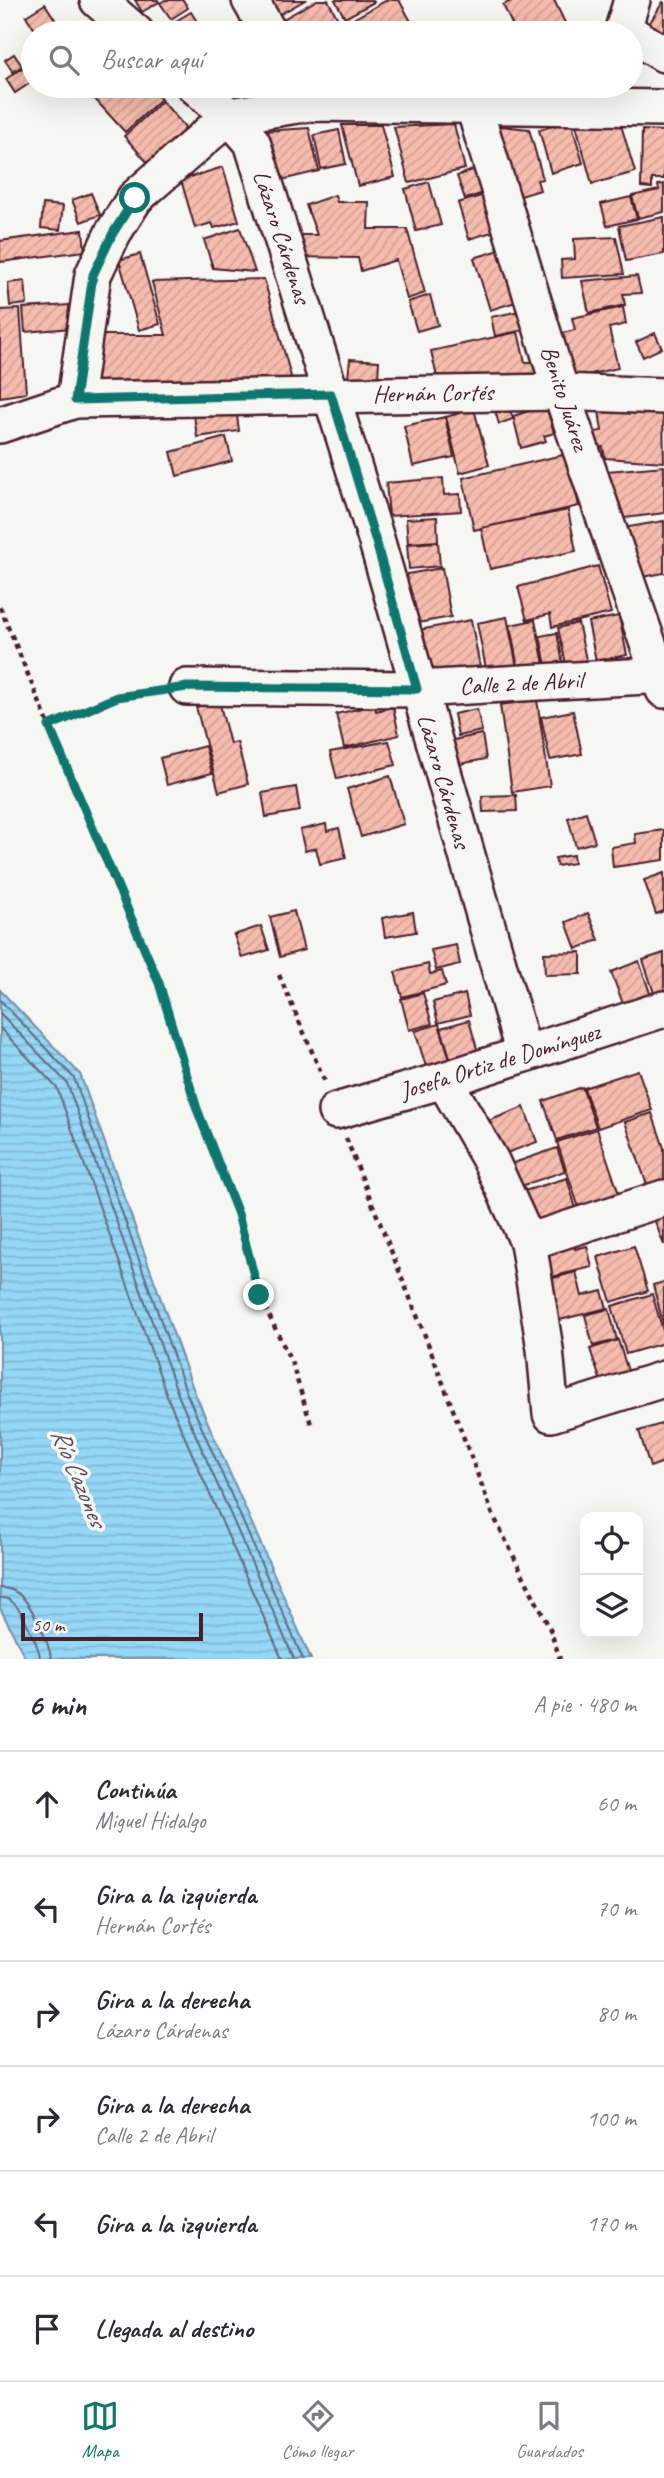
<!DOCTYPE html>
<html lang="es">
<head>
<meta charset="utf-8">
<style>
	body { margin:0; font-family:Caveat,sans-serif; background:#f2f2f3; color:#2b2b33 }
	.controls { position:absolute; right:21px; bottom:21px; display:grid; overflow:hidden; border-radius:14px; box-shadow:0 7px 28px #0002 }
	.controls button { width:63px; height:63px; display:grid; place-items:center; padding:0; border:0; border-bottom:2px solid #e1e1e2; background:#fff; color:#2b2b33; font:35px sans-serif }
	.scale { position:absolute; left:21px; bottom:18px; width:182px; box-sizing:border-box; padding-left:7px; border:4px solid #4a1f2b; border-top:0; font-size:19px; line-height:24px; white-space:nowrap; color:#4a1f2b; -webkit-text-stroke:5px #f6f6f2; paint-order:stroke }
	.stop { position:absolute; width:21px; height:21px; margin:-16px; border:5px solid #0f766e; border-radius:50%; background:#fff }
	.stop.end { background:#0f766e; border-color:#fff; box-shadow:0 2px 7px #0008 }
	.list { margin:0; padding:0; list-style:none }
	h2 { display:flex; justify-content:space-between; align-items:center; height:91px; margin:0; padding:0 28px; font-size:30px }
	h2 small { font-size:23px; font-weight:400; color:#7c7c81 }
	.list li { display:grid; grid-template-columns:46px 1fr auto; gap:21px; align-items:center; box-sizing:border-box; height:105px; padding:0 28px; border-top:2px solid #e1e1e2 }
	.list b { display:block; font-size:26px; white-space:nowrap }
	.list p { margin:0; font-size:23px; white-space:nowrap; color:#7c7c81 }
	.list em { font-size:23px; font-style:normal; color:#7c7c81 }
	.icon { flex:none; width:38px; height:38px; fill:none; stroke:currentColor; stroke-width:2; stroke-linecap:round; stroke-linejoin:round }
	.map { position:relative; flex:none; width:664px; height:1659px; overflow:hidden }
	.search { position:absolute; background:#fff; box-shadow:0 7px 28px #0002; left:21px; right:21px; top:21px; height:77px; display:flex; align-items:center; gap:18px; box-sizing:border-box; padding:0 24px; border-radius:38px; color:#7c7c81; font-size:26px }
	.sheet { height:721px; background:#fff }
	nav { display:flex; justify-content:space-around; align-items:center; box-sizing:border-box; height:98px; border-top:2px solid #e1e1e2; background:#fff; font-size:19px; color:#7c7c81 }
	nav a { display:grid; justify-items:center; gap:4px }
	nav .on { color:#0f766e }
	.map>svg:first-child { display:block }
	.water { fill:url(#water-rules); stroke:#768da5; stroke-width:2 }
	.lines { fill:none; stroke-linecap:round; stroke-linejoin:round }
	.shore { stroke:#68697c; stroke-width:2 }
	.building { fill:url(#building-hatch); stroke:#4a1f2b; stroke-width:2 }
	.minor-casing { stroke:#4a1f2b; stroke-width:40 }
	.path { stroke:#4a1f2b; stroke-width:4.5; stroke-dasharray:5 5; stroke-linecap:butt }
	.minor { stroke:#f6f6f2; stroke-width:35 }
	.route { stroke:#0f766e; stroke-width:9 }
	.labels { text-anchor:middle; dominant-baseline:central; stroke-width:7; stroke-linejoin:round; paint-order:stroke }
	.street-label { font-size:24px; fill:#4a1f2b; stroke:#f6f6f2 }
	.water-label { font-size:26px; font-style:italic; fill:#5c4d5e; stroke:#f6f6f2 }
</style>
</head>
<body>
<div class="map">
<svg width="664" height="1659" viewBox="0 0 664 1659">
	<defs>
		<pattern id="water-rules" width="6" height="5" patternUnits="userSpaceOnUse" patternTransform="scale(1.75)"><rect width="6" height="5" fill="#94d7f6"/><path d="M0 2.5h6" fill="none" stroke="#81b8d3"/></pattern>
		<pattern id="building-hatch" width="6" height="6" patternUnits="userSpaceOnUse" patternTransform="scale(1.75)"><rect width="6" height="6" fill="#f6bcae"/><path d="M-1 1l2-2M0 6l6-6M5 7l2-2" fill="none" stroke="#d4a196"/></pattern>
	</defs>
	<rect width="100%" height="100%" fill="#f6f6f2"/>
	<filter id="ink" filterUnits="userSpaceOnUse"><feTurbulence type="fractalNoise" baseFrequency=".0143" numOctaves="2"/><feDisplacementMap in="SourceGraphic" scale="14" xChannelSelector="R" yChannelSelector="G"/><feConvolveMatrix kernelMatrix="1 2 1 2 8 2 1 2 1" color-interpolation-filters="sRGB"/></filter>
	<g filter="url(#ink)">
		<path class="water" d="M0,990l80,84 114,317 117,268h-285l-26,-51z"/>
		<g class="lines">
			<g class="shore">
				<path d="M0,1000l74,78 113,316 116,265"/>
				<path d="M0,1013l67,70 112,314 115,262"/>
				<path d="M0,1028l57,60 112,313 113,258"/>
				<path d="M0,1588c8,0 15,2 21,8 11,10 29,48 30,63"/>
				<path d="M0,1598c5,0 7,0 11,3 10,6 29,47 29,58"/>
			</g>
		</g>
		<g class="building">
			<path d="M135,0h23l1,2 -17,10z"/>
			<path d="M165,0h18l5,8 -17,11 -11,-16z"/>
			<path d="M260,0h45l-35,20z"/>
			<path d="M317,0h11l11,21 -21,12h-19l-3,-5 -14,5 -6,-10z"/>
			<path d="M335,0h38l1,2 -29,16z"/>
			<path d="M387,0h12l14,25 -14,8h-35l-9,-15z"/>
			<path d="M513,0h41l13,27 -13,6h-38l-13,-28z"/>
			<path d="M663,2l1,1v35l-17,-11z"/>
			<path d="M45,4l19,29h-27l-11,-17z"/>
			<path d="M191,12l13,21h-24l-6,-11z"/>
			<path d="M14,54l8,12 -9,6 -8,-12z"/>
			<path d="M27,65l6,9v7l-18,12 -9,-14z"/>
			<path d="M83,86h67l11,13 -36,33z"/>
			<path d="M162,101l24,27 -38,35 -24,-27z"/>
			<path d="M454,124l11,45 -56,14 -15,-56z"/>
			<path d="M342,125h39l14,52 -37,9z"/>
			<path d="M556,125h16l11,38 -32,10 -12,-43z"/>
			<path d="M576,125h45l14,47 -43,12z"/>
			<path d="M500,126l29,3 14,50 -6,1 3,10 -29,9 -20,-70z"/>
			<path d="M309,128l10,43 -50,12 -6,-52z"/>
			<path d="M339,130l7,34 -25,5 -7,-34z"/>
			<path d="M642,130l22,1v48h-12v9l-11,-1z"/>
			<path d="M223,167l16,54 -25,7 -2,-5 -17,5 -14,-48z"/>
			<path d="M475,169l9,24 -19,6 -8,-23z"/>
			<path d="M429,182l12,43 -25,6 -11,-42z"/>
			<path d="M664,184v28l-26,6 -6,-22 27,-6 -1,-5z"/>
			<path d="M91,193l9,22 -19,7 -9,-22z"/>
			<path d="M335,195l2,7h32l-1,27h39l18,64 -18,6 -11,-39 -35,11 -3,-13 -64,-1v-22h23l-11,-30z"/>
			<path d="M484,195l11,36 -26,8 -11,-36z"/>
			<path d="M631,197l6,22 -30,7 -6,-22z"/>
			<path d="M43,204l20,2 -3,24 -19,-2z"/>
			<path d="M664,217v37l-38,7 -7,-35z"/>
			<path d="M240,228l15,44 -42,-4 -9,-28z"/>
			<path d="M83,230l2,21 -85,11v-21z"/>
			<path d="M616,237l8,37 -62,4 -1,-18 14,-1 -1,-20z"/>
			<path d="M503,249l16,52 -29,9 -16,-52z"/>
			<path d="M140,254l20,70 -21,6 -20,-70z"/>
			<path d="M637,276l4,17 -18,1 2,11 -36,8 -7,-32z"/>
			<path d="M264,279l31,112 -203,2 4,-58h70l-14,-53z"/>
			<path d="M25,281l2,23 -17,2 -2,-23z"/>
			<path d="M430,295l8,30 -21,6 -9,-29z"/>
			<path d="M70,305l2,23 -47,4 -2,-24z"/>
			<path d="M623,307l3,17 -17,4 9,40 -54,12 -10,-45 21,-5 -3,-12z"/>
			<path d="M20,309l6,84 -26,4v-87z"/>
			<path d="M520,311l4,19 -29,6 -4,-19z"/>
			<path d="M518,332l7,30h11l5,16 -104,-1 -6,-26z"/>
			<path d="M655,333l7,15 -19,9 -7,-15z"/>
			<path d="M350,359l29,2 -1,18 -30,-1z"/>
			<path d="M546,406l8,27 -10,3 2,5 -25,7 -8,-32z"/>
			<path d="M509,407l4,12 -14,5 -4,-13z"/>
			<path d="M236,408l3,23 -42,6 -3,-22z"/>
			<path d="M474,409l15,56 -29,8 -14,-56z"/>
			<path d="M599,411l64,1 1,50 -59,-4 -2,-11 -15,2 -2,-16 16,-2z"/>
			<path d="M445,417l9,40 -41,9 -9,-40z"/>
			<path d="M226,437l6,24 -55,15 -6,-24z"/>
			<path d="M567,454l12,52 -105,24 -11,-52z"/>
			<path d="M664,466v47l-47,6 -9,-48z"/>
			<path d="M443,478l1,17 16,-1 1,17 -72,5 -3,-33z"/>
			<path d="M568,510l8,41 -86,18 -9,-41z"/>
			<path d="M437,517l1,24 -30,2 -2,-24z"/>
			<path d="M664,521v52l-32,6 -9,-51z"/>
			<path d="M438,542l2,24 -31,3 -2,-25z"/>
			<path d="M598,566l13,47 -59,14 -2,-13 -23,6 -9,-33z"/>
			<path d="M442,568l9,49 -39,7 -16,-48z"/>
			<path d="M619,616l8,39 -31,6 -8,-39z"/>
			<path d="M507,617l11,55 -30,7 -11,-56z"/>
			<path d="M471,620l10,52 -62,12 -10,-52z"/>
			<path d="M535,620l10,49 -26,5 -9,-49z"/>
			<path d="M578,623l9,41 -20,4 -9,-40z"/>
			<path d="M557,633l7,35 -17,3 -7,-35z"/>
			<path d="M537,700l13,86 -38,6 -12,-87z"/>
			<path d="M219,701l11,43 7,-2 11,42 -29,8 -23,-85z"/>
			<path d="M375,705l1,6 17,-4 6,28 -55,13 -8,-34z"/>
			<path d="M477,709l5,22 -24,5 -4,-22z"/>
			<path d="M573,711l9,43 -32,6 -9,-43z"/>
			<path d="M482,734l4,25 -42,8 -5,-24z"/>
			<path d="M389,741l7,24 -59,14 -7,-27z"/>
			<path d="M205,746l7,27 -45,12 -7,-27z"/>
			<path d="M390,776l14,48 -43,13 -14,-48z"/>
			<path d="M296,787l4,24 -34,6 -4,-24z"/>
			<path d="M516,795l1,16 -34,1 -1,-16z"/>
			<path d="M586,812l9,30 -19,5 -8,-29z"/>
			<path d="M326,824l1,7 12,-3 7,30 -26,6 -4,-16 -11,3 -5,-21z"/>
			<path d="M664,830v30l-51,7 -2,-20 25,-4 -1,-9z"/>
			<path d="M573,855l1,8 -17,3 -2,-8z"/>
			<path d="M664,873v38l-8,3 -12,-34z"/>
			<path d="M294,911l10,39 -24,7 -10,-40z"/>
			<path d="M413,912l3,20 -31,5 -3,-19z"/>
			<path d="M588,913l11,27 -23,9 -10,-27z"/>
			<path d="M261,926l8,24 -27,8 -8,-23z"/>
			<path d="M456,945l4,19 -24,6 -5,-20z"/>
			<path d="M581,952v22l-36,1 -1,-22z"/>
			<path d="M664,953v40l-9,3 -12,-36z"/>
			<path d="M639,961l12,35 -27,10 -13,-34z"/>
			<path d="M428,964l2,10 12,-3 4,14 -44,12 -7,-25z"/>
			<path d="M423,993l9,31 -23,6 -8,-31z"/>
			<path d="M465,994l5,21 -32,8 -5,-21z"/>
			<path d="M469,1020l10,36 -27,8 -11,-36z"/>
			<path d="M439,1024l12,39 -24,7 -12,-39z"/>
			<path d="M638,1070l14,40 -54,18 -14,-40z"/>
			<path d="M582,1087l14,40 -39,13 -14,-39z"/>
			<path d="M524,1107l13,35 -36,13 -13,-34z"/>
			<path d="M652,1113l12,35v34l-16,6 -23,-66z"/>
			<path d="M597,1129l23,68 -40,14 -23,-69z"/>
			<path d="M557,1148l8,23 -47,16 -7,-23z"/>
			<path d="M567,1178l10,34 -45,14 -11,-34z"/>
			<path d="M664,1212v33l-11,-29z"/>
			<path d="M572,1240l3,9 12,-3 5,21 -53,13 -7,-31z"/>
			<path d="M634,1246l14,45 -37,11 -13,-45z"/>
			<path d="M576,1272l6,24 20,-5 5,17 -55,14 -10,-41z"/>
			<path d="M664,1282v45l-11,-42z"/>
			<path d="M652,1294l12,40v9l-38,11 -14,-48z"/>
			<path d="M609,1309l8,31 -24,6 -8,-31z"/>
			<path d="M618,1340l12,37 -28,8 -12,-36z"/>
			<path d="M664,1423v39l-14,5 -11,-36z"/>
		</g>
		<g class="lines">
			<defs>
				<g id="minor">
					<path d="M98,0l38,33"/>
					<path d="M250,0l19,33"/>
					<path d="M622,33l10,-33"/>
					<path d="M631,34l33,20"/>
					<path d="M195,86l34,30 23,26 125,400 147,512"/>
					<path d="M473,104l88,288 103,298"/>
					<path d="M75,400l486,-8 103,4"/>
					<path d="M0,425l75,-25 18,-125 20,-42 22,-35 94,-82 81,-13 354,5"/>
					<path d="M187,687l230,2 247,-14"/>
					<path d="M444,1080l47,81 37,81 17,107 6,65 113,-35"/>
					<path d="M336,1111l108,-31 220,-71"/>
					<path d="M528,1242l136,-44"/>
				</g>
			</defs>
			<use href="#minor" class="minor-casing"/>
			<g class="path">
				<path d="M0,607l116,280 43,96 38,126 41,105 21,81 32,66 20,63"/>
				<path d="M49,726l68,-29 43,-6"/>
				<path d="M279,975l47,109"/>
				<path d="M346,1138l78,195 69,182 57,114 10,30"/>
			</g>
			<use href="#minor" class="minor"/>
		</g>
	</g>
	<g class="lines" filter="url(#ink)">
		<path class="route" d="M135,198l-22,35 -20,42 -18,125 256,-6 45,148 41,147 -230,-2 -70,10 -68,29 110,257 38,126 41,105 21,81"/>
	</g>
	<g class="labels">
		<g class="street-label">
			<text transform="translate(282 237) rotate(72)">Lázaro Cárdenas</text>
			<text transform="translate(433 393) rotate(-1)">Hernán Cortés</text>
			<text transform="translate(565 398) rotate(72)">Benito Juárez</text>
			<text transform="translate(521 683) rotate(-3)">Calle 2 de Abril</text>
			<text transform="translate(444 781) rotate(74)">Lázaro Cárdenas</text>
			<text transform="translate(500 1061) rotate(-17)">Josefa Ortiz de Domínguez</text>
		</g>
		<g class="water-label">
			<text transform="translate(79 1477) rotate(67)">Río Cazones</text>
		</g>
	</g>
</svg>
<div class="controls">
<button><svg class="icon" aria-label="locate" viewBox="0 0 24 24"><circle cx="12" cy="12" r="6"/><path d="M12 2v4M12 18v4M2 12h4M18 12h4"/></svg></button>
<button><svg class="icon" aria-label="layers" viewBox="0 0 24 24"><path d="M12 4l9 5-9 5-9-5zM3 14l9 5 9-5"/></svg></button>
</div>
<div class="scale">50 m</div>
<div class="stop" style="left:135px;top:198px"></div>
<div class="stop end" style="left:259px;top:1295px"></div>
<div class="search"><svg class="icon" aria-label="search" viewBox="0 0 24 24"><circle cx="10" cy="10" r="6"/><path d="M15 15l6 6"/></svg>Buscar aquí</div>
</div>
<section class="sheet">
<h2>6 min<small>A pie · 480 m</small></h2>
<ul class="list">
<li><svg class="icon" aria-label="ahead" viewBox="0 0 24 24"><path d="M12 20V5M6 11l6-6 6 6"/></svg><div><b>Continúa</b><p>Miguel Hidalgo</p></div><em>60 m</em></li>
<li><svg class="icon" aria-label="left" viewBox="0 0 24 24"><path d="M17 20v-9H6M10 6l-5 5 5 5"/></svg><div><b>Gira a la izquierda</b><p>Hernán Cortés</p></div><em>70 m</em></li>
<li><svg class="icon" aria-label="right" viewBox="0 0 24 24"><path d="M7 20v-9h11M14 6l5 5-5 5"/></svg><div><b>Gira a la derecha</b><p>Lázaro Cárdenas</p></div><em>80 m</em></li>
<li><svg class="icon" aria-label="right" viewBox="0 0 24 24"><path d="M7 20v-9h11M14 6l5 5-5 5"/></svg><div><b>Gira a la derecha</b><p>Calle 2 de Abril</p></div><em>100 m</em></li>
<li><svg class="icon" aria-label="left" viewBox="0 0 24 24"><path d="M17 20v-9H6M10 6l-5 5 5 5"/></svg><div><b>Gira a la izquierda</b></div><em>170 m</em></li>
<li><svg class="icon" aria-label="arrive" viewBox="0 0 24 24"><path d="M6 21V4h12l-3 4 3 4H6"/></svg><div><b>Llegada al destino</b></div></li>
</ul>
</section>
<nav>
<a class="on"><svg class="icon" aria-label="map" viewBox="0 0 24 24"><path d="M3 6l6-2 6 2 6-2v14l-6 2-6-2-6 2zM9 4v14M15 6v14"/></svg>Mapa</a>
<a><svg class="icon" aria-label="directions" viewBox="0 0 24 24"><path d="M12 3l9 9-9 9-9-9zM9 14v-3h6M13 9l2 2-2 2"/></svg>Cómo llegar</a>
<a><svg class="icon" aria-label="saved" viewBox="0 0 24 24"><path d="M7 4h10v16l-5-4-5 4z"/></svg>Guardados</a>
</nav>
</body>
</html>
